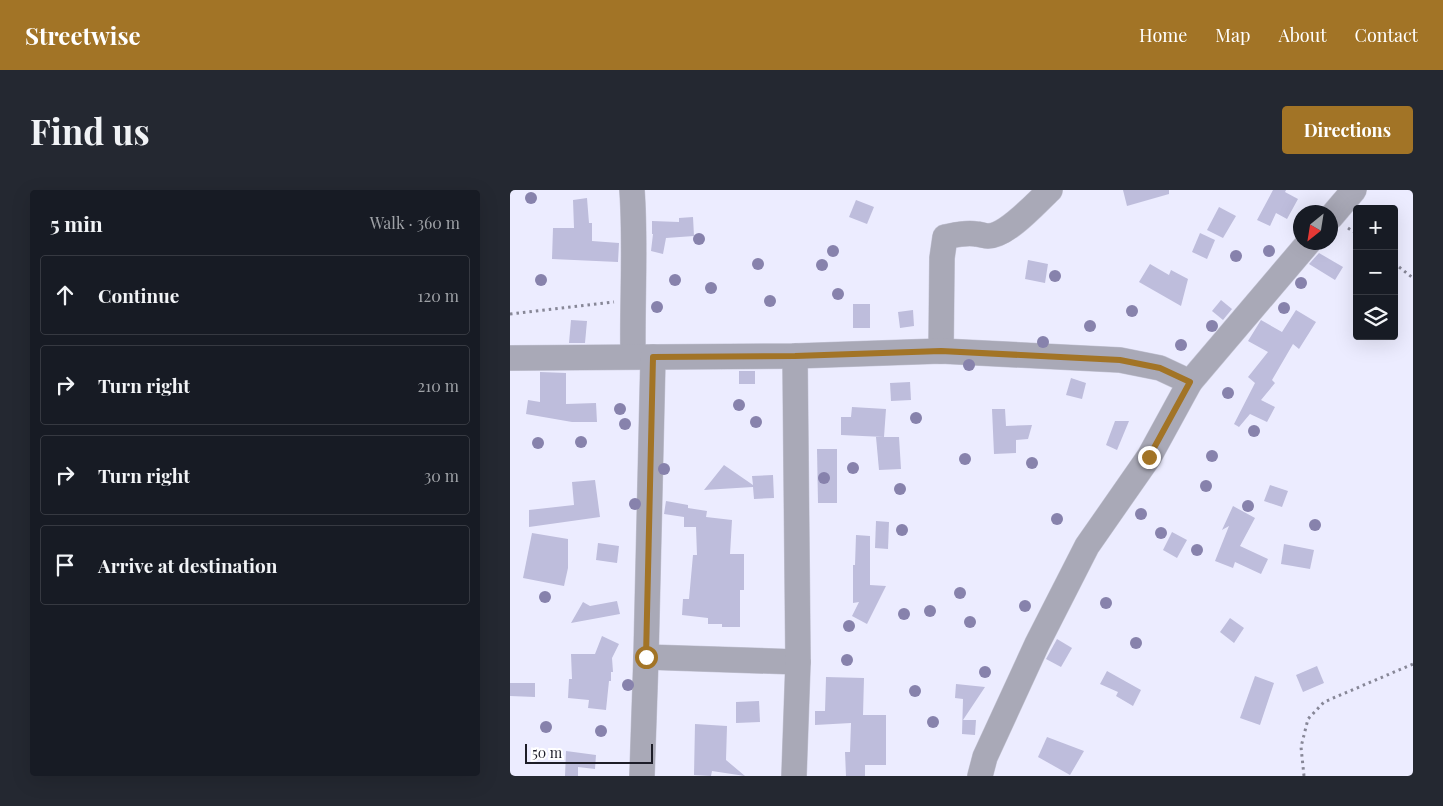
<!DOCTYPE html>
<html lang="en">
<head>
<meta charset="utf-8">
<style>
	body { margin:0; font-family:"Playfair Display",serif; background:#242831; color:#f1f3f6 }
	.controls { position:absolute; right:15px; top:15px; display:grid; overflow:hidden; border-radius:5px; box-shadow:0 5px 20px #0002 }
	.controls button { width:45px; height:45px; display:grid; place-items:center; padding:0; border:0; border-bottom:1px solid #363941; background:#171b24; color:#f1f3f6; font:25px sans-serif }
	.compass { position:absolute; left:783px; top:15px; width:45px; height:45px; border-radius:50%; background:#171b24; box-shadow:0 5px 20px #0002; rotate:210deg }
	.scale { position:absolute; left:15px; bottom:12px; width:128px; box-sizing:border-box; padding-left:5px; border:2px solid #1d1d28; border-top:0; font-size:14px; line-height:18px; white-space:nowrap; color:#1d1d28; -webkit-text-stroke:4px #fff; paint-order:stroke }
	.stop { position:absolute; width:15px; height:15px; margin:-11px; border:4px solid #a27426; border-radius:50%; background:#fff }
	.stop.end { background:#a27426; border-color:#fff; box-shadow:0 1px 5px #0008 }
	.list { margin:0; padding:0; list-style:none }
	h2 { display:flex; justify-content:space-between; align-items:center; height:65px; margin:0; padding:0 20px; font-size:21px }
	h2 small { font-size:16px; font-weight:400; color:#9ea1a6 }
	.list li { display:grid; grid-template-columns:32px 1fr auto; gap:15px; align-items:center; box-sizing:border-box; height:80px; margin:0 10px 10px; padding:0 10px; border:1px solid #363941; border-radius:5px }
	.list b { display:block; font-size:19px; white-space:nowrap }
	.list em { font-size:16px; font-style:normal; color:#9ea1a6 }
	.icon { flex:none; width:28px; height:28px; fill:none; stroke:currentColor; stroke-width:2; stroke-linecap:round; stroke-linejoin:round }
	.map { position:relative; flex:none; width:903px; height:586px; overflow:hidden; border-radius:5px }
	header { display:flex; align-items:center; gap:30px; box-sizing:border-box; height:70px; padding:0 25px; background:#a27426; color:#fff }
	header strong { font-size:24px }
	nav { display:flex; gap:28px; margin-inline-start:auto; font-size:18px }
	.intro { display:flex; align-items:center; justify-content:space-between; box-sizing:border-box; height:120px; padding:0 30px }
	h1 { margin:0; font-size:35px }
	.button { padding:12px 22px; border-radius:5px; background:#a27426; color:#fff; font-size:18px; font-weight:700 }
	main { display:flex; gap:30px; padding:0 30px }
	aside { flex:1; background:#171b24; border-radius:5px; box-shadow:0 5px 20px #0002 }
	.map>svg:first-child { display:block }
	.building { fill:#bebddc }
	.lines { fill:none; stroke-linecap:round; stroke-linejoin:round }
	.minor-casing { stroke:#c7c7d8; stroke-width:26 }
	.path { stroke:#878797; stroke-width:3; stroke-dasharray:2.5 4; stroke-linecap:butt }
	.minor { stroke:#a9a9b7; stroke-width:25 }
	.tree { fill:#8782ac }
	.route { stroke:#a27426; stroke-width:6 }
</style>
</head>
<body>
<header>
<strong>Streetwise</strong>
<nav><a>Home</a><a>Map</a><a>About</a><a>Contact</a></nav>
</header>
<div class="intro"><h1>Find us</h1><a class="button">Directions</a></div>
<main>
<aside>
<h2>5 min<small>Walk · 360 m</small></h2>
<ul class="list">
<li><svg class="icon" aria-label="ahead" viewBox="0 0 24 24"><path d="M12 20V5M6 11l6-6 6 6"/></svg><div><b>Continue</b></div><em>120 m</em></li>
<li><svg class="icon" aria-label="right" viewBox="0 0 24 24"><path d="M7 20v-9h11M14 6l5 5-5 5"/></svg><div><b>Turn right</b></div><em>210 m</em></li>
<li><svg class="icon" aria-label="right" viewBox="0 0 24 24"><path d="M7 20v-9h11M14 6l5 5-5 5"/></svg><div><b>Turn right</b></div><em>30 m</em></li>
<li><svg class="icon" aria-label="arrive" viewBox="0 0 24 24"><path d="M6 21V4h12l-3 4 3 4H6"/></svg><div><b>Arrive at destination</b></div></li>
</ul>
</aside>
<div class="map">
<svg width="903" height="586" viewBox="0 0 903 586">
	<rect width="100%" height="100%" fill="#ececff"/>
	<g class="building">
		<path d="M613,0h46v4l-42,12z"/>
		<path d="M763,0h13l-1,2 13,7 -11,20 -11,-6 -6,13 -13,-6z"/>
		<path d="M77,8l2,25h3v18l27,2 -1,19 -66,-3 1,-31h21l-1,-28z"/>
		<path d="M346,10l18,7 -7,17 -18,-7z"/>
		<path d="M709,17l17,9 -13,22 -16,-8z"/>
		<path d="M183,27l1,19 -28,2 -3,16 -12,-3 2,-17h-1v-13l27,1v-4z"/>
		<path d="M690,43l15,7 -8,19 -15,-7z"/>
		<path d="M809,63l24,14 -8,13 -26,-16z"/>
		<path d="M518,70l20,4 -3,19 -20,-4z"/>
		<path d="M640,74l19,11 2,-5 17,9 -7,27 -42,-24z"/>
		<path d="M711,110l11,9 -9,11 -11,-9z"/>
		<rect x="343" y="114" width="17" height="24"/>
		<path d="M403,120l1,16 -14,2 -2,-16z"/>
		<path d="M786,120l20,12 -17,27 -6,-5 -21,36 3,3 -14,17 14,7 -8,15 -17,-8 -11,13 -5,-3 21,-41 -7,-6 20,-25 -20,-11 13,-21 21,12z"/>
		<path d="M61,130l16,1 -2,22h-16z"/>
		<rect x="229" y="181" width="16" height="13"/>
		<path d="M30,182l26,1v31l30,-1 1,19h-25l-46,-8 2,-14 12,2z"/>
		<path d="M561,188l15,5 -4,16 -16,-4z"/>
		<path d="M400,192l1,18 -20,1 -1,-18z"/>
		<path d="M342,217l34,2 -2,28 -43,-2v-18h10z"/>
		<path d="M482,219h13l1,17 26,-1 -4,14 -12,1v13l-22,1z"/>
		<path d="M605,231h14l-12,29 -11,-5z"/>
		<path d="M366,247h23l2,32 -22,1z"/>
		<path d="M307,259h20v54h-19z"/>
		<path d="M214,275l29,20 -1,-9 21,-1 1,23 -20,1 -1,-12 -49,3z"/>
		<path d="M85,290l5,37 -71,10v-17l45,-5 -2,-23z"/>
		<path d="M760,295l18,6 -6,16 -18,-6z"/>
		<path d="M156,311l22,4v3l19,3 -1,6 26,3 -2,34h14v36h-4v37h-18v-3h-14v-6l-26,-3 1,-16h6l4,-44h4l-1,-28h-12v-10l-20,-3z"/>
		<path d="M723,316l22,12 -15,28 28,13 -7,15 -26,-12 -2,6 -18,-7 14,-35 -7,4z"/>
		<path d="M366,331l13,1 -1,27 -13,-1z"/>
		<path d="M662,342l15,8 -10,18 -14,-8z"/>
		<path d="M22,343l36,6v29l-4,18 -41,-8z"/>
		<path d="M346,345l14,1v49l16,1 -19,38 -15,-8 7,-14 -6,1v-38h2z"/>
		<path d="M88,353l21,3 -2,17 -21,-3z"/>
		<path d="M774,354l30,6 -4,19 -29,-5z"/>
		<path d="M107,411l3,13 -49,9 12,-21 7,4z"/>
		<path d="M720,428l14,10 -10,15 -14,-11z"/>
		<path d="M92,446l17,8 -7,14 1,14h-2v9h-2l-3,29 -18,-2 1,-8 -21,-2 1,-19h3l-1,-25h24z"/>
		<path d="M547,449l15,9 -11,19 -15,-8z"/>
		<path d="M807,476l7,17 -21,9 -7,-17z"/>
		<path d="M597,481l34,19 -8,16 -17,-10 2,-4 -18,-8z"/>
		<path d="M745,486l19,7 -14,42 -20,-7z"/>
		<path d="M316,487l38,1 -1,37h23v50h-21v11h-19l-1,-24h5l1,-29 -36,2v-14h10z"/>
		<path d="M0,493h25v14l-25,-1z"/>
		<path d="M446,494l29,3 -22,33h13l-1,15 -13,-1 1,-35 -8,-1z"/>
		<path d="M249,511l1,21 -24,1v-21z"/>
		<path d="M185,534l32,2 -1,34 19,16 -33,-5 -1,5 -17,-1z"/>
		<path d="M537,547l37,14 -14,24 -32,-18z"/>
		<path d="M56,561l30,4 -1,14 -17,-2v9h-13z"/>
	</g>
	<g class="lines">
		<defs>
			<g id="minor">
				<path d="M122,0c4,55 0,111 1,166"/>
				<path d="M821,27l23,-27"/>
				<path d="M431,161l1,-93 3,-21c10,-2 21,-5 31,-3 4,0 8,2 12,2 19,0 48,-33 62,-46"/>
				<path d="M0,168l285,-2 146,-5 179,9 40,8 30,14"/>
				<path d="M136,467l152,5"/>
				<path d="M132,586l4,-119 7,-300"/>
				<path d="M284,586l4,-114 -3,-306"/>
				<path d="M470,586l5,-19 52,-113 50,-98 62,-89 41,-75 119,-140"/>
			</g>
		</defs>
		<use href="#minor" class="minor-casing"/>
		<g class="path">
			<path d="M838,38l9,6"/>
			<path d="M884,73l19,15"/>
			<path d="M0,124l104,-12"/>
			<path d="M794,586l-3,-29 7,-28 16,-17 89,-38"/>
		</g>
		<use href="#minor" class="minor"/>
	</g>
	<g class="tree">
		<circle cx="21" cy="8" r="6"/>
		<circle cx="189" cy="49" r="6"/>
		<circle cx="323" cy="61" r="6"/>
		<circle cx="759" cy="61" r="6"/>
		<circle cx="726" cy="66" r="6"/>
		<circle cx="248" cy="74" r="6"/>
		<circle cx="312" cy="75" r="6"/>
		<circle cx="545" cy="86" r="6"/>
		<circle cx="31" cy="90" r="6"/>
		<circle cx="165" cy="90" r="6"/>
		<circle cx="791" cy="93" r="6"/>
		<circle cx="201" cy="98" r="6"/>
		<circle cx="328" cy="104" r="6"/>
		<circle cx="260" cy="111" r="6"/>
		<circle cx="147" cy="117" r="6"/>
		<circle cx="774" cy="118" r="6"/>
		<circle cx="622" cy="121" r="6"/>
		<circle cx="580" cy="136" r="6"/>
		<circle cx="702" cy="136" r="6"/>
		<circle cx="533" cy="152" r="6"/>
		<circle cx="671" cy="155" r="6"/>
		<circle cx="459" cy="175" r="6"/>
		<circle cx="718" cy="203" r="6"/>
		<circle cx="229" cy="215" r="6"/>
		<circle cx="110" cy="219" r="6"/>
		<circle cx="406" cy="228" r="6"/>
		<circle cx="246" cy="232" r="6"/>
		<circle cx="115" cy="234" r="6"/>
		<circle cx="744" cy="241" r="6"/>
		<circle cx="71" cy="252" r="6"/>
		<circle cx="28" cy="253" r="6"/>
		<circle cx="702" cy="266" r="6"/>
		<circle cx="455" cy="269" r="6"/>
		<circle cx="522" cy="273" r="6"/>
		<circle cx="343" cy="278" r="6"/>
		<circle cx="154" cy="279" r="6"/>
		<circle cx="314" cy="288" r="6"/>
		<circle cx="696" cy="296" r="6"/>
		<circle cx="390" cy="299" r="6"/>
		<circle cx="125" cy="314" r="6"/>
		<circle cx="738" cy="316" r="6"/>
		<circle cx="631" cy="324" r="6"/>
		<circle cx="547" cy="329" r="6"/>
		<circle cx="805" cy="335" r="6"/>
		<circle cx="392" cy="340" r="6"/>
		<circle cx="651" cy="343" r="6"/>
		<circle cx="687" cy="360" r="6"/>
		<circle cx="450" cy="403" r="6"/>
		<circle cx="35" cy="407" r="6"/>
		<circle cx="596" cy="413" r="6"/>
		<circle cx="515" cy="416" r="6"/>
		<circle cx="420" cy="421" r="6"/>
		<circle cx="394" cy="424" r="6"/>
		<circle cx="460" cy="432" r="6"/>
		<circle cx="339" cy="436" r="6"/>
		<circle cx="626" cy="453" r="6"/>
		<circle cx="337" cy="470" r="6"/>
		<circle cx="475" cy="482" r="6"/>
		<circle cx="118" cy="495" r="6"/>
		<circle cx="405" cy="501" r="6"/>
		<circle cx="423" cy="532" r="6"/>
		<circle cx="36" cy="537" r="6"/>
		<circle cx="91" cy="541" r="6"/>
	</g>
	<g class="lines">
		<path class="route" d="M136,467l7,-300 142,-1 146,-5 179,9 40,8 30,14 -41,75"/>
	</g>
</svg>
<div class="controls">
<button>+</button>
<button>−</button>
<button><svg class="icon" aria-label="layers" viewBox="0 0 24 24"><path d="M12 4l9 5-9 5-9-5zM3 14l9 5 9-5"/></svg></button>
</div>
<svg class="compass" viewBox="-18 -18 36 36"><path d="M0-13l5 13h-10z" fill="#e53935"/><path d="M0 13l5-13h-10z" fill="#9ea1a6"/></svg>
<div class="scale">50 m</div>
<div class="stop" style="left:136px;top:467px"></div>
<div class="stop end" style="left:639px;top:267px"></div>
</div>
</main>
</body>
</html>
